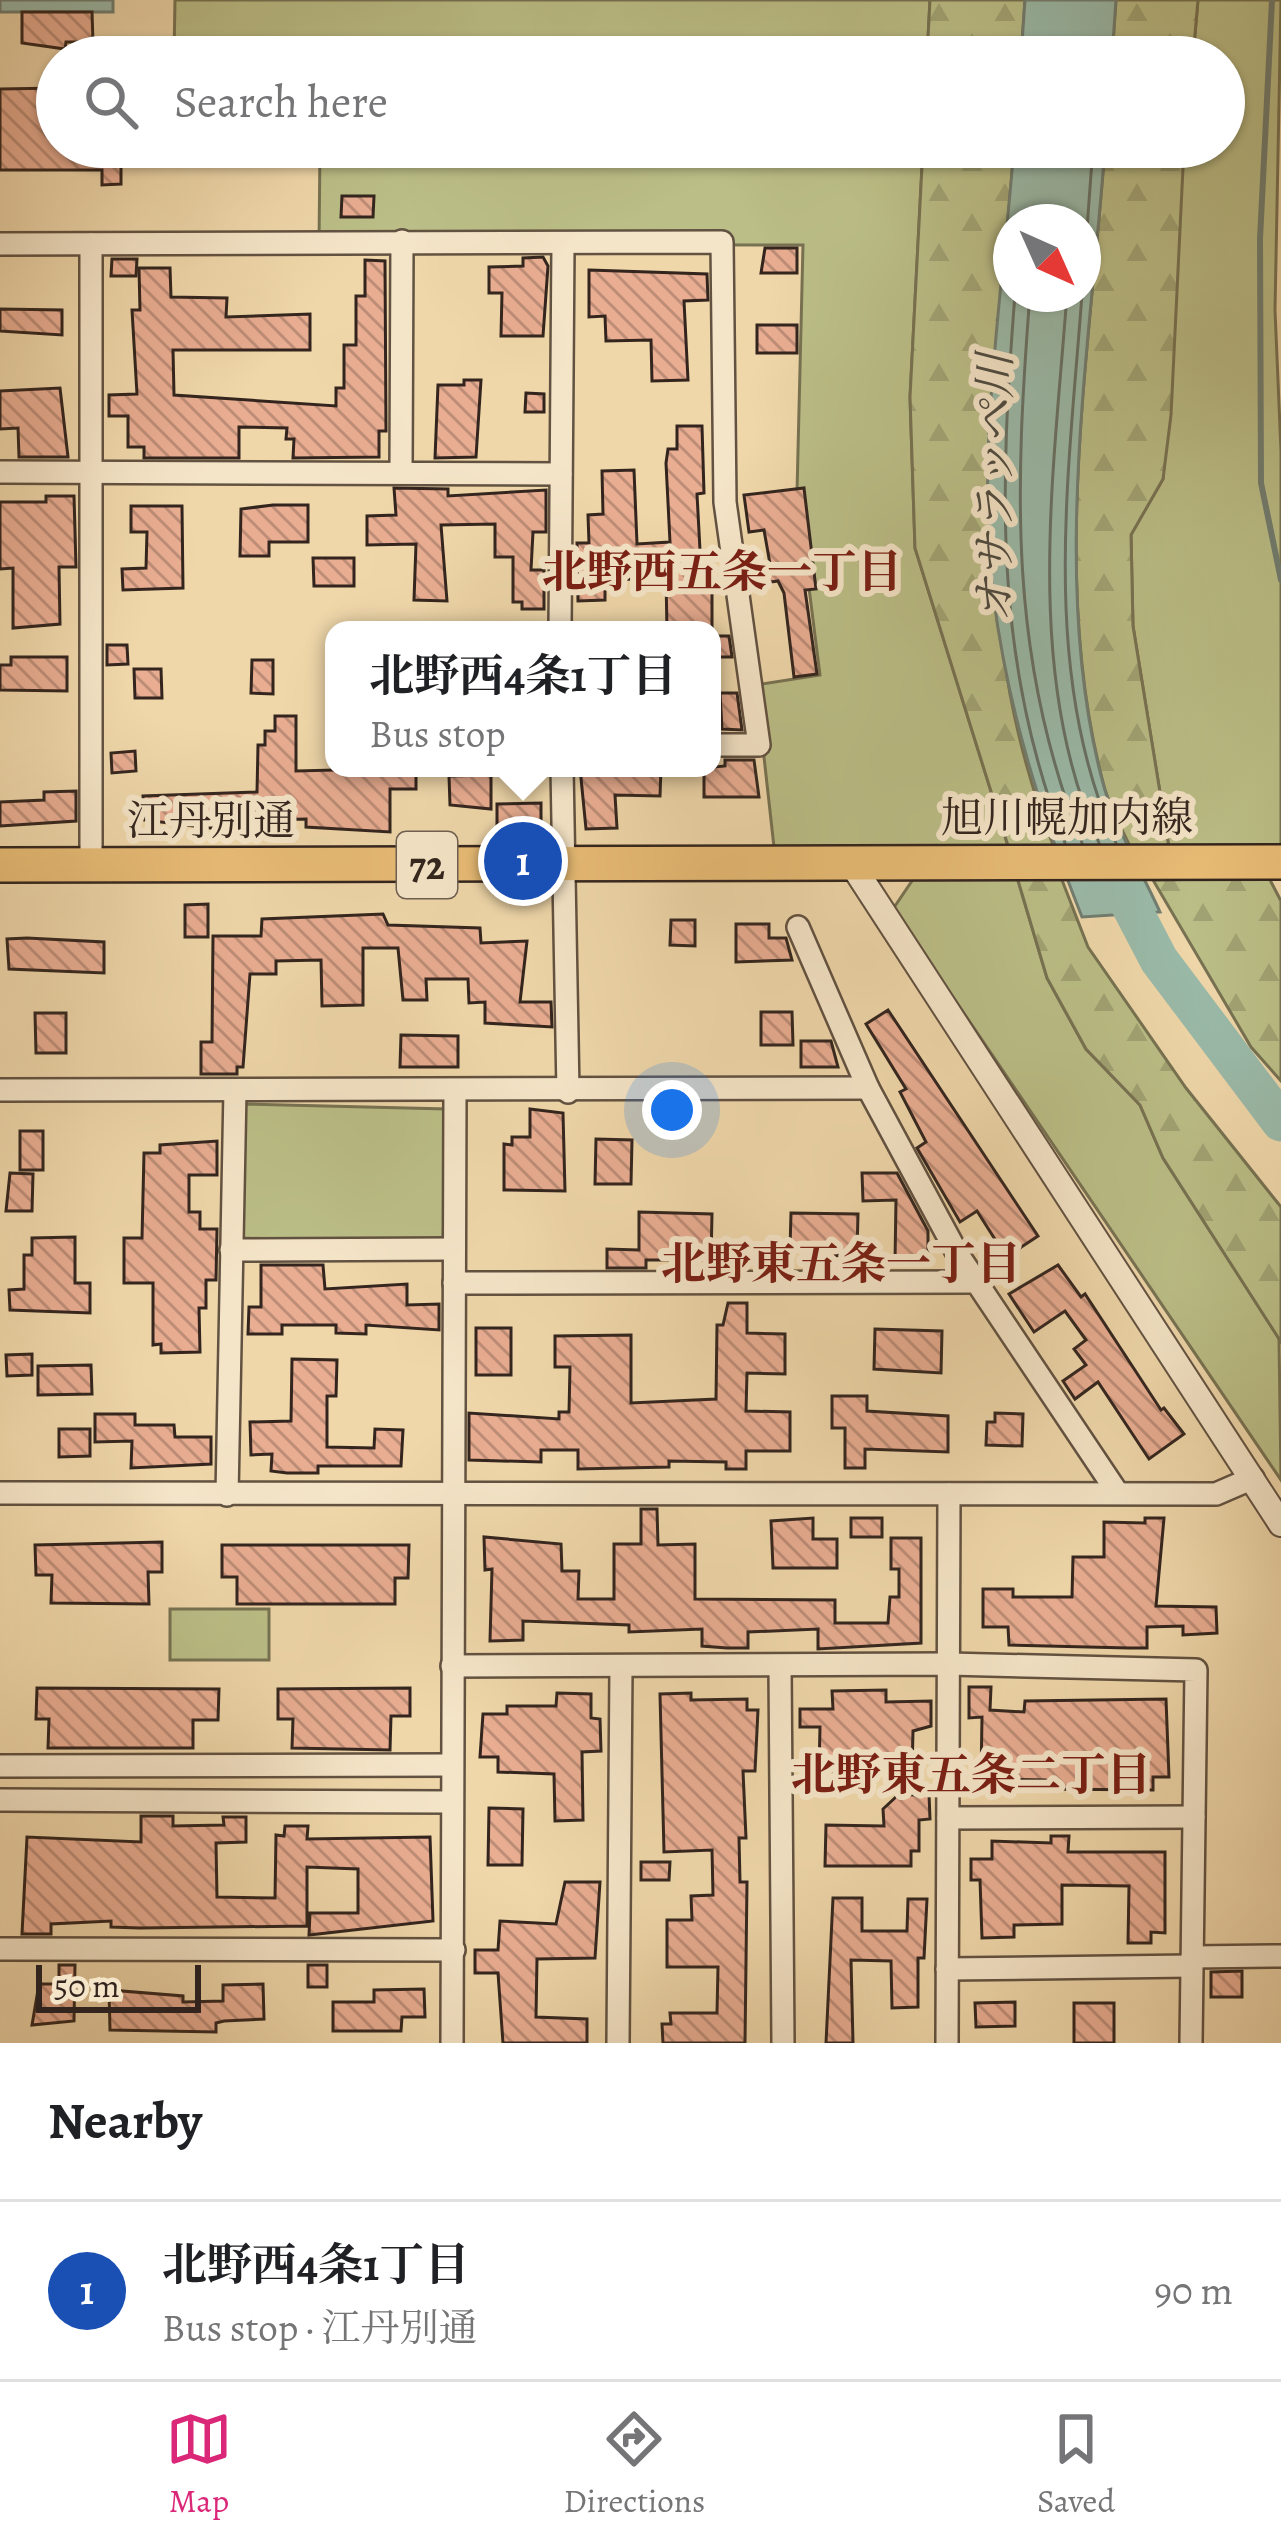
<!DOCTYPE html>
<html lang="en">
<head>
<meta charset="utf-8">
<style>
	body { margin:0; font-family:Alegreya,"Noto Serif JP",serif; background:#f2f2f2; color:#202124 }
	.compass { position:absolute; left:993px; top:204px; width:108px; height:108px; border-radius:50%; background:#fff; box-shadow:0 3px 9px #0004; rotate:135deg }
	.scale { position:absolute; left:36px; bottom:30px; width:165px; box-sizing:border-box; padding-left:12px; border:6px solid #33251e; border-top:0; font-size:33px; line-height:42px; white-space:nowrap; color:#33251e; -webkit-text-stroke:9px #f5e5c8; paint-order:stroke }
	.you { position:absolute; left:672px; top:1110px; width:42px; height:42px; margin:-30px; border:9px solid #fff; border-radius:50%; background:#1a73e8; box-shadow:0 0 0 18px #1a73e833 }
	.badge { display:grid; place-items:center; width:78px; height:78px; border-radius:50%; background:#db2777; color:#fff; font-size:39px; font-weight:700 }
	.pin { position:absolute; translate:-50% -50%; border:6px solid #fff; box-shadow:0 3px 12px #0006 }
	.popup { position:absolute; left:325px; top:621px; width:396px; height:156px; box-sizing:border-box; display:grid; place-content:center; border-radius:24px; background:#fff; filter:drop-shadow(0 3px 9px #0005); font-size:39px; white-space:nowrap; color:#757577 }
	.popup b { font-size:45px; color:#202124 }
	.popup::after { content:''; position:absolute; left:50%; top:100%; margin-left:-24px; border:24px solid transparent; border-top-color:#fff }
	.list { margin:0; padding:0; list-style:none }
	h2 { display:flex; justify-content:space-between; align-items:center; height:156px; margin:0; padding:0 48px; font-size:51px }
	h2 small { font-size:39px; font-weight:400; color:#757577 }
	.list li { display:grid; grid-template-columns:78px 1fr auto; gap:36px; align-items:center; box-sizing:border-box; height:180px; padding:0 48px; border-top:3px solid #e0e0e0 }
	.list b { display:block; font-size:45px; white-space:nowrap }
	.list p { margin:0; font-size:39px; white-space:nowrap; color:#757577 }
	.list em { font-size:39px; font-style:normal; color:#757577 }
	.icon { flex:none; width:66px; height:66px; fill:none; stroke:currentColor; stroke-width:2; stroke-linecap:round; stroke-linejoin:round }
	.map { position:relative; flex:none; width:1281px; height:2043px; overflow:hidden }
	.search { position:absolute; background:#fff; box-shadow:0 3px 9px #0004; left:36px; right:36px; top:36px; height:132px; display:flex; align-items:center; gap:30px; box-sizing:border-box; padding:0 42px; border-radius:66px; color:#757577; font-size:45px }
	.sheet { height:336px; background:#fff }
	nav { display:flex; justify-content:space-around; align-items:center; box-sizing:border-box; height:168px; border-top:3px solid #e0e0e0; background:#fff; font-size:33px; color:#757577 }
	nav a { display:grid; justify-items:center; gap:6px }
	nav .on { color:#db2777 }
	.map>svg:first-child { display:block }
	.green { fill:#bbbe87; stroke:#777252; stroke-width:3 }
	.forest { fill:url(#forest-firs); stroke:#777252; stroke-width:3 }
	.water { fill:#9abaa9; stroke:#717e71; stroke-width:3; fill-rule:evenodd }
	.lines { fill:none; stroke-linecap:round; stroke-linejoin:round }
	.shore { stroke:#667064; stroke-width:3 }
	.stream { stroke:#717e71; stroke-width:6 }
	.river { stroke:#9abaa9; stroke-width:39 }
	.building { fill:url(#building-back-hatch); stroke:#33251e; stroke-width:3 }
	.minor-casing { stroke:#625241; stroke-width:26 }
	.tertiary-casing { stroke:#625241; stroke-width:28 }
	.primary-casing { stroke:#33251e; stroke-width:38 }
	.minor { stroke:#f5e5c8; stroke-width:21 }
	.tertiary { stroke:#f5e5c8; stroke-width:24 }
	.primary { stroke:#e8bc75; stroke-width:33 }
	.labels { text-anchor:middle; dominant-baseline:central; stroke-width:12; stroke-linejoin:round; paint-order:stroke }
	.shield { fill:#f5e5c8; stroke:#6d5f51; stroke-width:3 }
	.shield-label { font-size:39px; font-weight:bold; fill:#33251e }
	.street-label { font-size:42px; fill:#33251e; stroke:#f5e5c8 }
	.water-label { font-size:45px; font-style:italic; fill:#4d4a41; stroke:#f5e5c8 }
	.neighbourhood-label { font-size:45px; font-weight:bold; fill:#7a1f14; stroke:#f5e5c8 }
</style>
</head>
<body>
<div class="map">
<svg width="1281" height="2043" viewBox="0 0 1281 2043">
	<defs>
		<pattern id="forest-firs" width="22" height="20" patternUnits="userSpaceOnUse" patternTransform="scale(3)"><rect width="22" height="20" fill="#bbbe87"/><path d="M5 1l3.5 6h-7zM16 11l3.5 6h-7z" fill="#a1a374"/></pattern>
		<pattern id="building-back-hatch" width="6" height="6" patternUnits="userSpaceOnUse" patternTransform="scale(3)"><rect width="6" height="6" fill="#e9ad92"/><path d="M-1 5l2 2M0 0l6 6M5-1l2 2" fill="none" stroke="#bd8d77"/></pattern>
	</defs>
	<rect width="100%" height="100%" fill="#efd7aa"/>
	<filter id="stains"><feTurbulence type="fractalNoise" baseFrequency=".00167" numOctaves="4"/><feColorMatrix values="0 0 0 0 .2 0 0 0 0 .09 0 0 0 0 .02 0 0 0 .5 -.17"/></filter>
	<radialGradient id="worn" r=".72"><stop offset=".6" stop-color="#630" stop-opacity="0"/><stop offset="1" stop-color="#630" stop-opacity=".3"/></radialGradient>
	<g class="green">
		<path d="M175,0h755l-3,57h-753z"/>
		<path d="M1198,0h83l-6,310 6,141v405l-111,-2 -37,-228 -2,-92 32,-55 21,-332h40v-90h-31z"/>
		<path d="M320,147h603l-13,250 5,151 94,301 -234,7 -19,-171 64,-10 -23,-182 6,-248 -484,-1z"/>
		<path d="M1017,877l30,101 39,71 54,56 23,53 116,180 2,142 -388,-571 21,-31z"/>
		<path d="M243,1104l204,5 -4,134 -204,-5z"/>
		<rect x="170" y="1609" width="99" height="51"/>
	</g>
	<g class="forest">
		<path d="M930,0h95l-4,57h-94z"/>
		<path d="M1116,0h82l-5,57h-81z"/>
		<path d="M923,147h91c-19,244 -52,468 41,703l-46,-1 -94,-301 -5,-151z"/>
		<path d="M1105,147h79l-13,268 -8,64 -32,56 2,91 37,228 -37,-1c-9,-21 -23,-44 -29,-67 -55,-204 -14,-431 1,-639z"/>
		<path d="M1060,875l28,72 98,141 95,119v135l-118,-184 -23,-53 -54,-56 -39,-71 -30,-101z"/>
		<path d="M1269,878l12,23v180l-30,-34 -98,-167z"/>
	</g>
	<g class="water">
		<rect x="0" y="0" width="113" height="12"/>
		<path d="M1025,0h91l-4,57h-91z"/>
		<path d="M1014,147h91c-15,203 -56,441 -1,640 12,42 38,85 56,125l-78,5c-42,-106 -75,-210 -89,-324 -17,-145 10,-301 21,-446zM1011,222h72v72h-72z"/>
	</g>
	<g class="lines">
		<g class="shore">
			<path d="M1083,283l10,-136"/>
			<path d="M1015,294c-15,192 -22,366 50,549"/>
			<path d="M1030,294c-15,193 -22,365 52,549"/>
			<path d="M1067,294c-13,179 -44,380 32,549"/>
			<path d="M1082,294c-13,180 -43,379 34,549"/>
		</g>
		<path class="stream" d="M1272,0l-12,239 1,244 20,97"/>
		<path class="river" d="M1111,868l48,92 122,162"/>
	</g>
	<g class="building">
		<path d="M22,12h70l1,30h-27l-1,7 -43,-6z"/>
		<path d="M57,88v59h64v37l-19,1v-15h-102v-81z"/>
		<path d="M342,196h32l-1,21h-32z"/>
		<path d="M765,248h32v25h-36z"/>
		<path d="M543,257l5,9 -5,70h-42l1,-43h-13v-26l34,-1v-8z"/>
		<path d="M112,259h25l-1,17h-25z"/>
		<path d="M365,260l20,1 1,170h-7v26l-86,1 1,-19h-8l1,-11 -48,-1v31h-95v-11h-16v-31h-19v-21l28,-1 -5,-84h8l-1,-42h31l1,29 56,1 -1,19 84,-3v36h-137l1,45 162,11v-18h8v-43h12v-49h9z"/>
		<path d="M589,270l118,4 1,26 -24,1 4,79 -36,1 -1,-41 -45,1 -1,-25 -16,1z"/>
		<path d="M0,309l62,1v25l-62,-4z"/>
		<rect x="757" y="325" width="40" height="28"/>
		<path d="M464,380h17l-5,77 -41,1 3,-73h26z"/>
		<path d="M60,388l8,69h-49l-1,-29 -18,1v-38z"/>
		<path d="M526,393l18,1v18h-19z"/>
		<path d="M677,426h25l2,67 -7,1 3,56 12,21v59h-45l-1,-52 -61,2v20l-27,1 -1,-58h12l-1,-28 15,-1 -1,-43 32,-1 3,74 33,-2 -4,-79 2,-14h9z"/>
		<path d="M394,488l54,1v7l98,-6v42h-13l-2,38h13v39h-22v-7h-9v-45h-18v-33l-54,1 6,76 -33,-1 2,-56 -49,1v-29l29,-1z"/>
		<path d="M804,488l12,101 -11,1 12,84 -23,3 -10,-84 -6,-12 -22,3 -2,-18 16,-2 -6,-34 -15,2 -5,-37z"/>
		<path d="M46,496h28l2,71h-17l1,57 -47,4v-60l-13,1v-67h46z"/>
		<path d="M273,505h35v37h-39v14h-29l1,-47z"/>
		<path d="M131,506h51l1,82 -60,2 -1,-21 24,-1 1,-36h-16z"/>
		<path d="M313,558h41v28h-40z"/>
		<path d="M712,636h17l3,21h-20z"/>
		<path d="M107,645h20l1,19 -21,1z"/>
		<path d="M11,657h56v34l-67,-1v-25h11z"/>
		<path d="M252,660h21v34l-22,-1z"/>
		<path d="M134,669h27l1,29h-27z"/>
		<path d="M720,693h17l5,37 -20,-1z"/>
		<path d="M275,716h21v55l120,-3v21h-26v43l-84,-5v-8l-79,2v9l-83,-10 -1,-24 114,-4 1,-47h7v-14h10z"/>
		<path d="M135,751l1,20 -24,2 -1,-20z"/>
		<path d="M725,760h29l5,37h-55v-29l21,-2z"/>
		<path d="M580,768h81l-1,28 -45,-1 2,33 -31,1z"/>
		<path d="M491,775v34l-41,-4 -1,-29z"/>
		<path d="M76,791v30l-76,5v-24l44,-2v-8z"/>
		<path d="M541,803v25l-44,1v-25z"/>
		<path d="M208,904v33h-23v-32z"/>
		<path d="M383,914l5,11 92,3 1,15 46,-2 -7,61h31l1,25 -67,-4v-21l-16,1 -1,-24h-42l1,21h-24l-5,-52h-35v57l-41,1 -1,-46 -45,1v13h-26l-7,93h-6v7h-36v-32h11l1,-106h48l1,-17z"/>
		<path d="M671,920h24v26l-25,-1z"/>
		<path d="M736,924h33v14h17l6,22 -56,2z"/>
		<path d="M27,938l77,4v31l-95,-4 -2,-30z"/>
		<path d="M888,1010l150,226 -44,29 -10,-15 12,-9 -19,-30 -17,11 -43,-74 9,-6 -26,-50 6,-3 -40,-65z"/>
		<path d="M761,1012h31l1,33h-32z"/>
		<path d="M35,1013h31v40h-30z"/>
		<path d="M401,1035l57,1v31h-58z"/>
		<path d="M801,1041h30l7,26h-37z"/>
		<path d="M530,1109l33,4 2,78 -61,-1v-46l8,1v-8h18z"/>
		<rect x="20" y="1131" width="23" height="39"/>
		<path d="M596,1139l36,1 -1,44h-36z"/>
		<path d="M217,1141v34h-28v37h11v17h17l-1,51h-10v28h-7l1,44 -39,1v-9l-8,1v-62h-29v-45h18l2,-85h16v-8z"/>
		<path d="M10,1173l23,1 -1,37h-26z"/>
		<path d="M862,1173h35l31,58v31h-33l1,-62 -33,1z"/>
		<path d="M639,1212l73,2 -1,46h-65v8h-39v-19l32,1z"/>
		<path d="M791,1213l67,1 -1,38 -32,6v-8l-35,-1z"/>
		<path d="M75,1237v46h15v30l-80,-3 -1,-20 15,-1v-34h8v-17z"/>
		<path d="M261,1265h62l2,24 82,-5v21l32,-1v26l-73,-5v9l-30,-1v-8h-54v9h-34l1,-27h12z"/>
		<path d="M1058,1265l23,32 4,-3 76,116 3,-2 20,26 -35,25 -51,-77 -23,17 -12,-18 23,-16 -12,-16 12,-9 -21,-29 -31,21 -25,-38z"/>
		<path d="M728,1303h19v30l38,1v40l-38,-1 -1,38 44,1v39h-44v18h-20v-7l-57,-1v6l-91,2v-19h-37v12l-72,-2v-47l90,6v-7h10l1,-45h-15v-31l76,-1v68l85,-4 1,-74h6z"/>
		<rect x="476" y="1328" width="35" height="47"/>
		<path d="M875,1329l67,2 -1,42 -67,-4z"/>
		<path d="M32,1354v21l-25,1 -1,-21z"/>
		<path d="M292,1359l45,1 -1,36h-9v51l47,1 1,-19 28,1 -2,36h-83v7h-31l-16,-2 1,-17 -21,1 -1,-33 41,-1z"/>
		<path d="M91,1365l1,29 -54,1v-29z"/>
		<path d="M832,1396h35v15l81,5v36l-83,-3v19h-20v-40h-13z"/>
		<path d="M995,1413l28,1 -1,32 -36,-1 1,-23h8z"/>
		<path d="M95,1414h40v11h39l1,12h36v27l-80,4 1,-27 -37,1z"/>
		<path d="M59,1429h31v27l-31,1z"/>
		<path d="M641,1509h16l1,36 37,-1v55l140,1v23h53l2,-26h9v-28h-8v-31h30v105l-103,6v-20l-70,3v16h-21l-25,-2v-17l-73,3v-7l-106,-4v19l-33,1 2,-72 -7,1 -1,-33 77,7 1,27h17l-1,28h36v-55h27z"/>
		<path d="M813,1518v21h24v29h-64l-2,-47z"/>
		<rect x="851" y="1518" width="31" height="19"/>
		<path d="M1145,1518h19l-8,88 60,1 1,26 -34,2v-9l-36,1v21h-18l-120,-3 -1,-18h-25v-38h30v8h59l1,-40h31v-35l41,1z"/>
		<path d="M162,1542v30h-14l1,32 -98,-1 1,-28h-16l-1,-30z"/>
		<path d="M222,1545h187l-1,33h-13v26h-158v-27h-15z"/>
		<path d="M969,1687h22l-1,23 34,2 1,-11 141,-2 3,78h-16v13l-109,-1 1,-9 -64,-1 1,-62 -13,1z"/>
		<path d="M37,1688l182,1 -1,31h-25v28h-145l1,-29h-13z"/>
		<path d="M410,1688v28h-19l-1,34 -98,-2 1,-29h-15v-30z"/>
		<path d="M886,1690v12l45,-1v25l-18,5 -1,41 -93,-1 1,-44h-20v-18h33l-1,-18z"/>
		<path d="M557,1693l34,1v24l9,1 1,32 -19,1 1,68 -28,1 -1,-47 -56,-2v-15h-18l3,-43h24v-8h49z"/>
		<path d="M691,1693v7l56,-1v11h11l-3,61h-12l3,67h-7l1,44h7l-2,161h-82l-1,-19h9l-1,-11h47l1,-46h-51v-47h25l-1,-24 22,-1 -1,-45 -48,2 -4,-158z"/>
		<path d="M911,1783v12l18,-1 1,25 -11,1v31h-8v15h-86l1,-41 58,1 -1,-17z"/>
		<path d="M489,1808l34,1 -1,56h-34z"/>
		<path d="M141,1816h32v10l51,-1 -1,-8h23v25l-30,1 1,54 58,1 1,-63 8,1 1,-10h23l-1,13 123,-2 3,84 -124,14 1,-22h48v-44l-51,-2v59l-167,2 -29,-1v-6l-60,3v10h-29l5,-97 114,5z"/>
		<path d="M1051,1836h18l-1,16h97v81l-14,-1v11h-23l1,-57 -67,-1v39l-48,1v12l-32,1 -2,-58h-9v-21h21v-18l59,2z"/>
		<path d="M641,1862h29l-1,18h-28z"/>
		<path d="M565,1882h35l-5,76 -58,1 -1,58 51,2v24h-84l-5,-70h-23v-23h23l2,-29 56,3z"/>
		<path d="M833,1898h29v33h45l1,-32h19l-3,59h-6v49l-26,1 -1,-47 -40,-1 2,83h-27z"/>
		<path d="M59,1965h16l-1,56 -42,4 7,-41h20z"/>
		<rect x="308" y="1965" width="19" height="22"/>
		<path d="M1242,1971v26h-31v-25z"/>
		<path d="M263,1984l1,35 -40,2 -8,2v9l-106,-2 -1,-40 74,6v6l40,-1v-16z"/>
		<path d="M424,1989l1,28h-23l-1,14h-68v-29h41v-12z"/>
		<path d="M1015,2002v24l-39,1 -1,-24z"/>
		<rect x="1074" y="2003" width="40" height="40"/>
	</g>
	<g class="lines">
		<defs>
			<g id="minor">
				<path d="M0,244l722,-2 3,260 34,243h-47"/>
				<path d="M91,244v621"/>
				<path d="M0,472l561,2"/>
				<path d="M401,472l1,-231"/>
				<path d="M560,630l3,-386"/>
				<path d="M562,768l6,324"/>
				<path d="M798,927l70,161 89,165 160,239"/>
				<path d="M0,1090l868,-2"/>
				<path d="M231,1250l222,-1"/>
				<path d="M454,1283l521,-1"/>
				<path d="M0,1493l1216,1 37,-16"/>
				<path d="M227,1495l8,-405"/>
				<path d="M452,1666l497,-2 247,6 -5,373"/>
				<path d="M780,1667l3,376"/>
				<path d="M0,1766l452,-1"/>
				<path d="M0,1800l451,2"/>
				<path d="M948,1818l246,-1"/>
				<path d="M0,1949l454,1"/>
				<path d="M1192,1957l89,-1"/>
				<path d="M947,1969l244,-3"/>
				<path d="M452,2043l3,-952"/>
				<path d="M618,2043l3,-376"/>
				<path d="M947,2043l2,-549"/>
			</g>
			<path id="tertiary" d="M853,866l428,658"/>
			<path id="primary" d="M0,865l1281,-3"/>
		</defs>
		<use href="#minor" class="minor-casing"/>
		<use href="#tertiary" class="tertiary-casing"/>
		<use href="#primary" class="primary-casing"/>
		<use href="#minor" class="minor"/>
		<use href="#tertiary" class="tertiary"/>
		<use href="#primary" class="primary"/>
	</g>
	<g class="labels">
		<rect class="shield" x="397" y="832" width="60" height="66" rx="9"/>
		<g class="shield-label">
			<text x="427" y="865">72</text>
		</g>
		<g class="street-label">
			<text x="1067" y="817">旭川幌加内線</text>
			<text x="211" y="820">江丹別通</text>
		</g>
		<g class="water-label">
			<text transform="translate(995 488) rotate(-90)">オサラッペ川</text>
		</g>
		<g class="neighbourhood-label">
			<text x="722" y="572">北野西五条一丁目</text>
			<text x="841" y="1264">北野東五条一丁目</text>
			<text x="971" y="1775">北野東五条二丁目</text>
		</g>
	</g>
	<rect width="100%" height="100%" filter="url(#stains)"/>
	<rect width="100%" height="100%" fill="url(#worn)"/>
</svg>
<svg class="compass" viewBox="-18 -18 36 36"><path d="M0-13l5 13h-10z" fill="#e53935"/><path d="M0 13l5-13h-10z" fill="#757577"/></svg>
<div class="scale">50 m</div>
<div class="you"></div>
<div class="pin badge" style="left:523px;top:861px;background:#1a4fb4">1</div>
<div class="popup"><b>北野西4条1丁目</b>Bus stop</div>
<div class="search"><svg class="icon" aria-label="search" viewBox="0 0 24 24"><circle cx="10" cy="10" r="6"/><path d="M15 15l6 6"/></svg>Search here</div>
</div>
<section class="sheet">
<h2>Nearby<small></small></h2>
<ul class="list">
<li><span class="badge" style="background:#1a4fb4">1</span><div><b>北野西4条1丁目</b><p>Bus stop · 江丹別通</p></div><em>90 m</em></li>
</ul>
</section>
<nav>
<a class="on"><svg class="icon" aria-label="map" viewBox="0 0 24 24"><path d="M3 6l6-2 6 2 6-2v14l-6 2-6-2-6 2zM9 4v14M15 6v14"/></svg>Map</a>
<a><svg class="icon" aria-label="directions" viewBox="0 0 24 24"><path d="M12 3l9 9-9 9-9-9zM9 14v-3h6M13 9l2 2-2 2"/></svg>Directions</a>
<a><svg class="icon" aria-label="saved" viewBox="0 0 24 24"><path d="M7 4h10v16l-5-4-5 4z"/></svg>Saved</a>
</nav>
</body>
</html>
